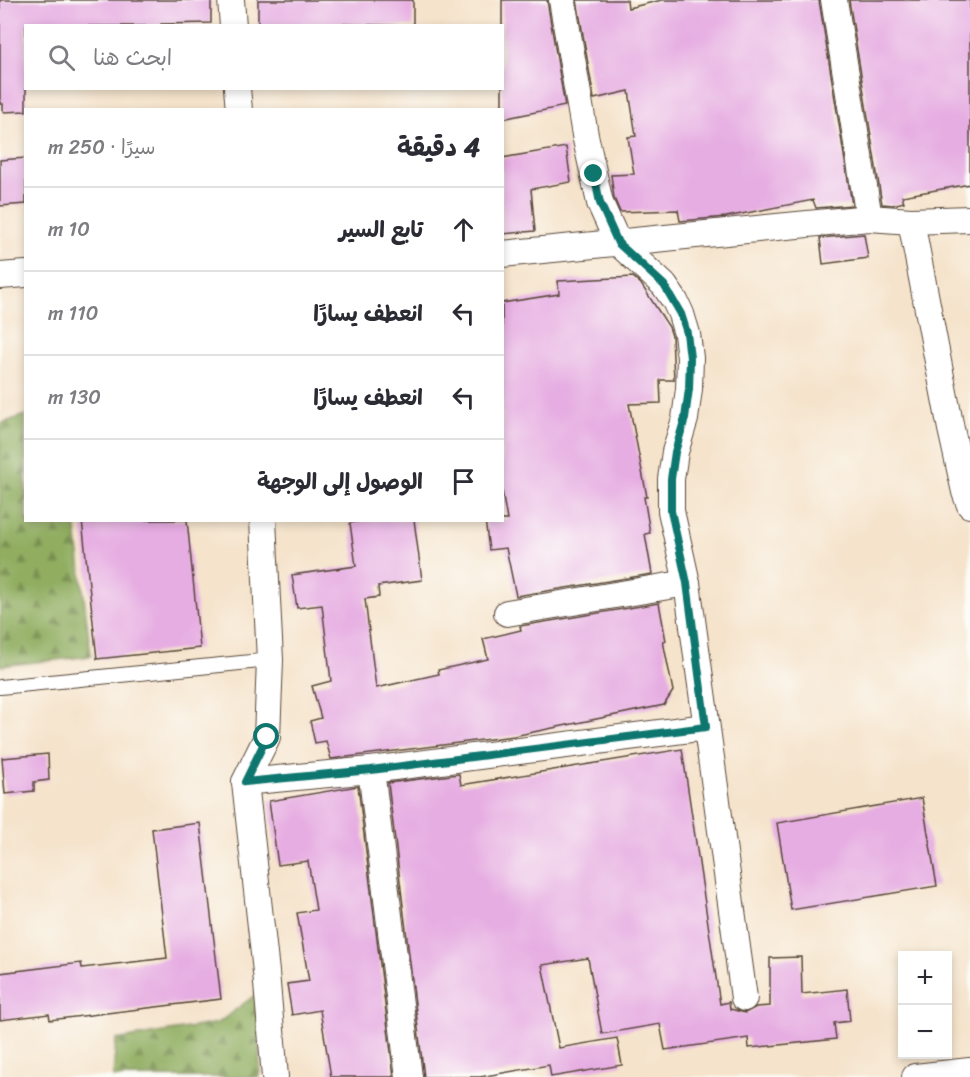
<!DOCTYPE html>
<html lang="ar">
<head>
<meta charset="utf-8">
<style>
	body { margin:0; font-family:Sriracha,"Playpen Sans Arabic",sans-serif; background:#f7f7f7; color:#2b2b33; direction:rtl }
	.controls { position:absolute; right:18px; bottom:18px; display:grid; overflow:hidden; border-radius:0px; box-shadow:0 3px 9px #0003 }
	.controls button { width:54px; height:54px; display:grid; place-items:center; padding:0; border:0; border-bottom:2px solid #e1e1e2; background:#fff; color:#2b2b33; font:30px sans-serif }
	.stop { position:absolute; width:18px; height:18px; margin:-14px; border:4px solid #0f766e; border-radius:50%; background:#fff }
	.stop.end { background:#0f766e; border-color:#fff; box-shadow:0 2px 6px #0008 }
	.list { margin:0; padding:0; list-style:none }
	h2 { display:flex; justify-content:space-between; align-items:center; height:78px; margin:0; padding:0 24px; font-size:26px }
	h2 small { font-size:20px; font-weight:400; color:#7c7c81 }
	.list li { display:grid; grid-template-columns:39px 1fr auto; gap:18px; align-items:center; box-sizing:border-box; height:84px; padding:0 24px; border-top:2px solid #e1e1e2 }
	.list b { display:block; font-size:22px; white-space:nowrap }
	.list em { font-size:20px; font-style:normal; color:#7c7c81 }
	.icon { flex:none; width:33px; height:33px; fill:none; stroke:currentColor; stroke-width:2; stroke-linecap:round; stroke-linejoin:round }
	.map { position:relative; flex:none; width:970px; height:1077px; overflow:hidden; direction:ltr }
	.search { position:absolute; background:#fff; box-shadow:0 3px 9px #0003; left:24px; top:24px; width:480px; height:66px; display:flex; align-items:center; gap:15px; box-sizing:border-box; padding:0 21px; border-radius:0px; color:#7c7c81; font-size:22px }
	.panel { position:absolute; background:#fff; box-shadow:0 3px 9px #0003; left:24px; top:108px; width:480px; height:414px; border-radius:0px; direction:rtl }
	.map>svg:first-child { display:block }
	.forest { fill:url(#forest-firs); stroke:#666c3f; stroke-width:1.5 }
	.building { fill:#e6ade2 }
	.lines { fill:none; stroke-linecap:round; stroke-linejoin:round }
	.lane-casing { stroke:#574638; stroke-width:16 }
	.street-casing { stroke:#574638; stroke-width:28 }
	.lane { stroke:#fff; stroke-width:14 }
	.street { stroke:#fff; stroke-width:26 }
	.route { stroke:#0f766e; stroke-width:8 }
</style>
</head>
<body>
<div class="map">
<svg width="970" height="1077" viewBox="0 0 970 1077">
	<defs>
		<pattern id="forest-firs" width="22" height="20" patternUnits="userSpaceOnUse" patternTransform="scale(1.5)"><rect width="22" height="20" fill="#90ad60"/><path d="M5 1l3.5 6h-7zM16 11l3.5 6h-7z" fill="#778d4f"/></pattern>
	</defs>
	<rect width="100%" height="100%" fill="#fdfcf7"/>
	<filter id="ink" filterUnits="userSpaceOnUse"><feTurbulence type="fractalNoise" baseFrequency=".0167" numOctaves="2"/><feDisplacementMap in="SourceGraphic" scale="12" xChannelSelector="R" yChannelSelector="G"/><feConvolveMatrix kernelMatrix="1 2 1 2 8 2 1 2 1" color-interpolation-filters="sRGB"/></filter>
	<filter id="wash" filterUnits="userSpaceOnUse"><feTurbulence type="fractalNoise" baseFrequency=".008" numOctaves="4" result="noise"/><feDisplacementMap in="SourceGraphic" scale="24" xChannelSelector="R" yChannelSelector="G"/><feGaussianBlur stdDeviation="1.35" result="paint"/><feColorMatrix in="noise" values="0 0 0 0 0 0 0 0 0 0 0 0 0 0 0 0 0 1.4 0 .05"/><feComposite in="paint" operator="in"/></filter>
	<g filter="url(#wash)">
		<rect width="100%" height="100%" fill="#f5e3cb"/>
		<g class="forest">
			<path d="M25,415l1,105 49,1 16,135 -91,10v-242z"/>
			<path d="M258,993l2,84h-147l3,-37 102,-17z"/>
		</g>
		<g id="blocks">
			<g class="building">
				<path d="M0,0h211v23l-50,1v2h-135v85l-23,1v-8h-3z"/>
				<path d="M258,0h155v26l-110,-3v3h-45z"/>
				<path d="M502,0h45l18,106 -63,13z"/>
				<path d="M577,0h50l1,8 34,-8h157l33,205 -36,3 -3,-8 -87,17 -46,4 -2,-11 -58,2 -6,-14 -3,-23 23,-1 -6,-37 8,-1 -7,-45 -35,8z"/>
				<path d="M849,0h121v184l-68,12 2,6 -11,3 -11,-1z"/>
				<path d="M566,147l5,35 -40,7 4,42 -33,3v-76z"/>
				<path d="M26,158v46l-26,2v-46z"/>
				<path d="M864,234l4,24 -45,6 -3,-26z"/>
				<path d="M633,277l8,7 28,43 3,9 2,44h-14l1,23 -32,1 18,93h-3l6,36 -5,1 7,40 -136,22 -10,-48 -17,2 -4,-30h22l-5,-29v-188l57,-9 -1,-13z"/>
				<path d="M82,520h105l13,128 -103,11z"/>
				<path d="M366,520h48l8,60 -44,6 1,11 -14,2 11,89 63,-14 -1,-4 50,-11 -5,-20 38,-9 -1,-4 139,-23 7,38h-3l10,50 -9,14 -150,31 -183,23 -5,-18 -11,2 -5,-22 11,-3 -9,-32 19,-5 -9,-76 -25,3 -5,-33 64,-9 -6,-43z"/>
				<path d="M682,749l38,255 9,-2 1,7 15,4 11,-6 14,-1v-48l31,-1 1,37 45,-5 3,32 -16,2 2,16 -87,9 -1,-10 -83,12 -5,-26 -58,10 -14,-76 -46,7 17,83 58,-10 5,27 -71,12 -2,-12 -69,12h-56l-36,-294 71,-9 2,11z"/>
				<path d="M48,754l1,26 -15,2v9l-29,3 -3,-36z"/>
				<path d="M358,786l36,291h-63l-11,-67 -28,5 -5,-31 22,-3 -12,-68 19,-3 -8,-49 -30,4 -9,-64z"/>
				<path d="M922,798l15,88 -146,24 -14,-87z"/>
				<path d="M200,823l21,176 -171,21 -1,-6 -49,6v-47l81,-10 1,5 85,-10 -15,-129z"/>
			</g>
		</g>
	</g>
	<g filter="url(#ink)">
		<use href="#blocks" fill-opacity="0" stroke="#574638" stroke-width="1.5"/>
		<g class="lines">
			<defs>
				<path id="lane" d="M0,687l270,-27"/>
				<g id="street">
					<path d="M231,0l2,26"/>
					<path d="M562,0l23,135 15,68 18,40 46,42 11,16 6,13 6,20 3,24 -1,31 -4,30 -10,33 -4,27v32l16,72 57,415"/>
					<path d="M834,0l35,218"/>
					<path d="M237,88l2,22"/>
					<path d="M911,221l40,208 14,63 5,13"/>
					<path d="M502,254l367,-36 42,3 59,-2"/>
					<path d="M0,276l26,-2"/>
					<path d="M263,520l7,140 -3,77 -22,45 21,190 9,105"/>
					<path d="M507,613l180,-30"/>
					<path d="M371,770l38,307"/>
					<path d="M245,782l126,-12 335,-43"/>
					<path d="M915,1077l55,-6"/>
				</g>
			</defs>
			<use href="#lane" class="lane-casing"/>
			<use href="#street" class="street-casing"/>
			<use href="#lane" class="lane"/>
			<use href="#street" class="street"/>
		</g>
	</g>
	<g class="lines" filter="url(#ink)">
		<path class="route" d="M267,737l-22,45 126,-12 335,-43 -19,-144 -16,-72v-32l4,-27 10,-34 4,-29 1,-31 -3,-25 -6,-19 -17,-29 -46,-42 -18,-40 -6,-29"/>
	</g>
</svg>
<div class="controls">
<button>+</button>
<button>−</button>
</div>
<div class="stop" style="left:267px;top:737px"></div>
<div class="stop end" style="left:594px;top:174px"></div>
<div class="search"><svg class="icon" aria-label="search" viewBox="0 0 24 24"><circle cx="10" cy="10" r="6"/><path d="M15 15l6 6"/></svg>ابحث هنا</div>
<section class="panel">
<h2>4 دقيقة<small>سيرًا · 250 m</small></h2>
<ul class="list">
<li><svg class="icon" aria-label="ahead" viewBox="0 0 24 24"><path d="M12 20V5M6 11l6-6 6 6"/></svg><div><b>تابع السير</b></div><em>10 m</em></li>
<li><svg class="icon" aria-label="left" viewBox="0 0 24 24"><path d="M17 20v-9H6M10 6l-5 5 5 5"/></svg><div><b>انعطف يسارًا</b></div><em>110 m</em></li>
<li><svg class="icon" aria-label="left" viewBox="0 0 24 24"><path d="M17 20v-9H6M10 6l-5 5 5 5"/></svg><div><b>انعطف يسارًا</b></div><em>130 m</em></li>
<li><svg class="icon" aria-label="arrive" viewBox="0 0 24 24"><path d="M6 21V4h12l-3 4 3 4H6"/></svg><div><b>الوصول إلى الوجهة</b></div></li>
</ul>
</section>
</div>
</body>
</html>
